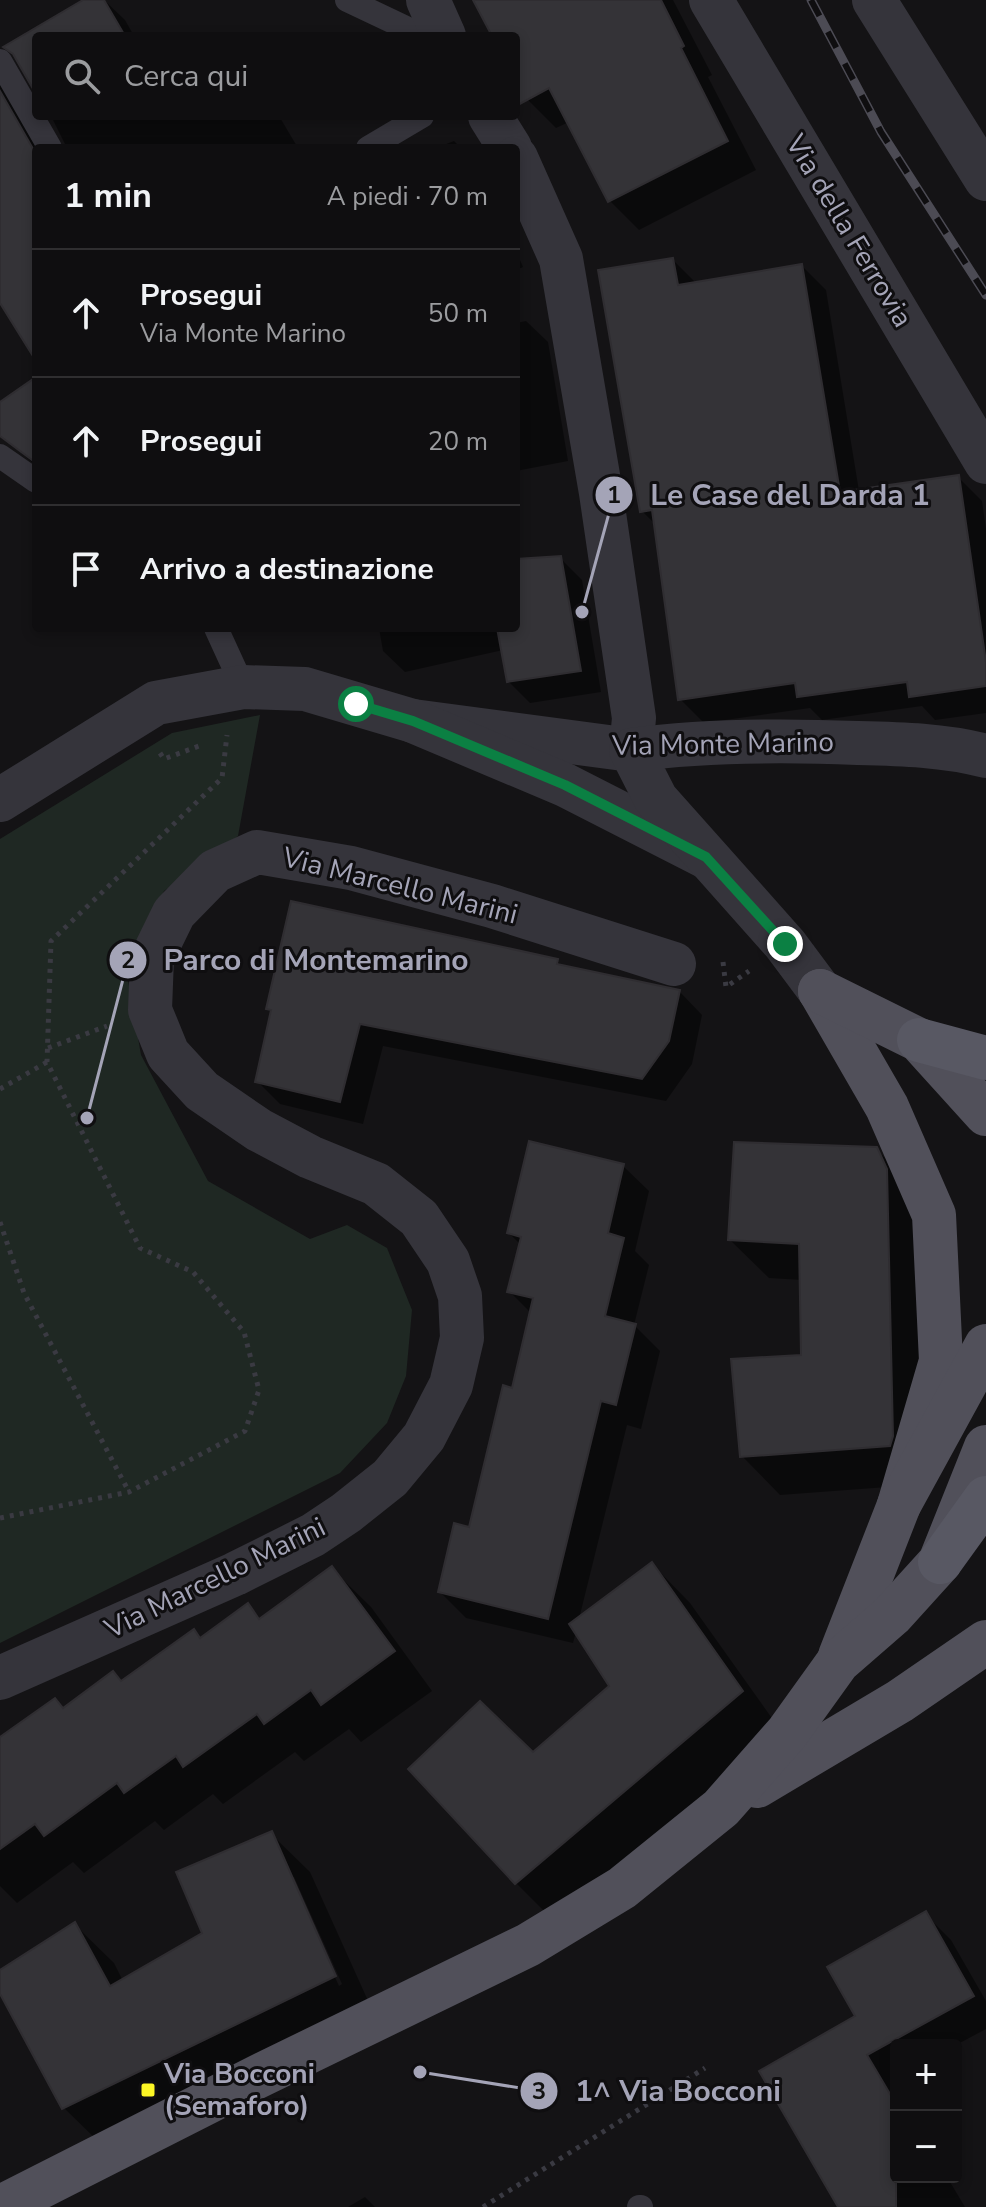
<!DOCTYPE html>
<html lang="it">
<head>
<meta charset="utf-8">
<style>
	body { margin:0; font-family:"Nunito Sans",sans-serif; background:#1d1c1e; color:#f1f3f6 }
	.controls { position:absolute; right:24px; bottom:24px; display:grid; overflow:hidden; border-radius:8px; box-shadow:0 4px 12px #0003 }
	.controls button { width:72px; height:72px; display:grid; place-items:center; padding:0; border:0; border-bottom:2px solid #2f2e30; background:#0f0e10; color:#f1f3f6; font:40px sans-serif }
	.stop { position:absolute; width:24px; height:24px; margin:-18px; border:6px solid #0b8043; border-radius:50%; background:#fff }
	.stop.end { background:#0b8043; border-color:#fff; box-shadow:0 2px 8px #0008 }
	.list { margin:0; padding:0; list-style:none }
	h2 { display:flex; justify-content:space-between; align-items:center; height:104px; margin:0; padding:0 32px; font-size:34px }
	h2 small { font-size:26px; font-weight:400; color:#9b9c9f }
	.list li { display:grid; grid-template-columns:52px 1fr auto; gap:24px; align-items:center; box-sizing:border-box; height:128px; padding:0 32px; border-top:2px solid #2f2e30 }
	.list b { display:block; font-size:30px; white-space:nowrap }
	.list p { margin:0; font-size:26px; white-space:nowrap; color:#9b9c9f }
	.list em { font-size:26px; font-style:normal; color:#9b9c9f }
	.icon { flex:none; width:44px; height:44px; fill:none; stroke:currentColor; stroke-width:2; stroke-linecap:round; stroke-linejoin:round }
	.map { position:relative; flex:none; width:986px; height:2207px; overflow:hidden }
	.search { position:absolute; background:#0f0e10; box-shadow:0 4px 12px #0003; left:32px; top:32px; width:488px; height:88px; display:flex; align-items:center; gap:20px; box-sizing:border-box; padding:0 28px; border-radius:8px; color:#9b9c9f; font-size:30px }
	.panel { position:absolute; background:#0f0e10; box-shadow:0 4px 12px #0003; left:32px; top:144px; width:488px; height:488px; border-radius:8px }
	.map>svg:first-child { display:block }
	.green { fill:#1f2823 }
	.shadow { fill:#0007; fill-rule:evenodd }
	.building { fill:#343337; stroke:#2f2d31; stroke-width:2 }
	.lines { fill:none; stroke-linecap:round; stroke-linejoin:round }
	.path { stroke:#3a3a42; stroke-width:5; stroke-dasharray:4 6; stroke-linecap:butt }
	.service { stroke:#35343b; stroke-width:24 }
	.minor { stroke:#35343b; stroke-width:44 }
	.tertiary { stroke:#35343b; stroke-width:44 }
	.primary { stroke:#51505a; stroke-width:44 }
	.trunk { stroke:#585863; stroke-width:44 }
	.rail-casing { stroke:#4c4b54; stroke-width:9 }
	.rail { stroke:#0f0e10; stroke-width:6; stroke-dasharray:18; stroke-linecap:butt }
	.route { stroke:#0b8043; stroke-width:10 }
	.poi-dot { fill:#fcf625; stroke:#0f0e10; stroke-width:3 }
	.labels { text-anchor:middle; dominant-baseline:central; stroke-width:6; stroke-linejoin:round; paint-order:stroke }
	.street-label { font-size:28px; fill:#a4a4b7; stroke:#0f0e10 }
	.poi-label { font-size:28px; font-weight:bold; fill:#a4a4b7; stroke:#0f0e10; text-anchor:start }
	.leader { fill:none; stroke:#a4a4b7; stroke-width:3 }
	.callout-dot { fill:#a4a4b7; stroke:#0f0e10; stroke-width:3 }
	.mark-label { font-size:24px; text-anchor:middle; font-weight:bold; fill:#111 }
	.callout-label { font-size:30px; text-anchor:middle; font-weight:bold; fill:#a4a4b7; stroke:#0f0e10; stroke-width:6; stroke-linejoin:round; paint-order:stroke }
</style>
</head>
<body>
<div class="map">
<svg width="986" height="2207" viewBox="0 0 986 2207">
	<rect width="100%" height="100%" fill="#141315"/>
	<path class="green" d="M260,715l-22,121 -74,55 -37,83 14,81 67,126 102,58 37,-14 40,23 25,62 -6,66 -19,47 -47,50 -340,170v-804l172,-106z"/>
	<g class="shadow">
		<path d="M87,0h17l21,20 9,16h-98v54l-17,-30 -13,-13z"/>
		<path d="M476,0h197l39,75 -4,2 48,93 -117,60 -29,-29 -41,-79 -13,6 -29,-29 -11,-21v-42h-22z"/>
		<path d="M0,73l42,75h-6v209l-36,-57z"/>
		<path d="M51,116h228l19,32h-231z"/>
		<path d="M454,141l7,7h-25z"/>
		<path d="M516,251l7,16 -7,3z"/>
		<path d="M673,260l24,24 105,-18 24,24 33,201 99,-14 24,24 4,28v184l-51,7 -13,-14 -100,14 -12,-12 -106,15 -24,-24 -23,-173 -15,-15z"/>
		<path d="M526,321l22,21 20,119 -52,10v-148z"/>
		<path d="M36,381v85l-36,-33v-29z"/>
		<path d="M560,558l22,22 19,112 -71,11 -21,-21 -6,-32 -98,22 -22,-21 -4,-23h137v-67z"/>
		<path d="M557,961l7,7 115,23 23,24 -10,49 -26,37 -283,-55 -20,78 -83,-20 -23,-23 16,-68 -5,-4z"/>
		<path d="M876,1149l39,39 13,296 -148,11 -38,-39 61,-99 -1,-77 -33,-2 -39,-38z"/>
		<path d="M623,1166l26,25 -14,60 14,14 -15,60 26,26 -19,78 -14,-4 -48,194 73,-55 38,39 91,128 -227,190 -38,-38 17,-128 79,-68 -36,-55 -3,11 -107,-25 -26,-26 31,-63 42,-139 19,-76 -22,-22 11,-47 -12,-12z"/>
		<path d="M332,1569l39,38 61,84 -71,51 -12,-13 -45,32 -9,-9 -72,52 -10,-10 -49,36 -9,-9 -71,52 -11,-11 -56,41 -17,-17v-146l122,-57 72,-52 8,8 45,-33 15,14z"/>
		<path d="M271,1834l39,38 64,142 -271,132 -39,-38 -64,-118v-18l75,-47 39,38 9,18 81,-47zM290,1877h4l48,107 -3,2z"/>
		<path d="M925,1914l26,26 35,61v28l-30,16h-60v34l-4,2 4,8v88h51l18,30h-125l18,-190z"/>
		<path d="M365,2197l10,10h-27z"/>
	</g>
	<g class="building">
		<path d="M83,0h21l21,36h-89v58l-23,-40 -10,-7z"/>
		<path d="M473,0h188l23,46 -3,2 47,93 -120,61 -59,-114 -33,18v-70h-24z"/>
		<path d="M0,91l36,63v207l-36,-58z"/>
		<path d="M673,258l5,27 124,-21 38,228 119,-17 27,187v24l-77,11 -2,-15 -110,15 -2,-14 -117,17 -26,-190 -12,2 -42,-242z"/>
		<path d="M36,377v86l-36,-27v-34z"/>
		<path d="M561,556l20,115 -74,11 -10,-54h19v-69z"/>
		<path d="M291,901l267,58 -1,5 123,26 -11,51 -27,38 -282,-55 -20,78 -85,-20 16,-72 -5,-1z"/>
		<path d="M529,1141l95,23 -16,69 16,5 -19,78 31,8 -20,81 -15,-4 -53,218 -110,-27 16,-69 15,4 34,-142 9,3 21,-90 -26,-6 14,-55 -14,-4z"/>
		<path d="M734,1142l143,5 10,22 6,267 -3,10 -150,11 -9,-98 70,-4 -2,-111 -71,-4z"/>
		<path d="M652,1562l91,129 -228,193 -107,-115 72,-68 53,51 76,-66 -40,-62z"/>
		<path d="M332,1566l63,85 -74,54 -10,-15 -47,34 -7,-10 -74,53 -7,-11 -52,37 -7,-10 -73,53 -9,-12 -35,25v-112l55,-39 8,10 50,-37 8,10 73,-52 6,9 48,-35 11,16z"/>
		<path d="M272,1831l64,145 -274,133 -62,-115v-24l75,-48 35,64 92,-53 -26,-61z"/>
		<path d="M926,1911l48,85 -107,59 29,49v103h-58l-79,-136 96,-55 -28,-49z"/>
	</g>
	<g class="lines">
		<g class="path">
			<path d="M160,753l4,6 35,-13"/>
			<path d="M723,962l3,25 23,-16"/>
			<path d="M48,1048l59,-22"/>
			<path d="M0,1089l47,-27"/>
			<path d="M0,1222l24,71 105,199"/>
			<path d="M0,1518l129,-26 116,-61 14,-41 -15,-58 -51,-60 -53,-24 -93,-186 4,-121 171,-163 5,-43"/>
			<path d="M483,2207l222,-139"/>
		</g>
		<g class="service">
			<path d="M347,0l76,36"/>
			<path d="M0,61l50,87"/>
			<path d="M368,148l54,-32"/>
			<path d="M0,456l36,25"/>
			<path d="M216,628l27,59"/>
			<path d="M639,2207h2"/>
		</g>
		<g class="minor">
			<path d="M428,0l16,36"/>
			<path d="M711,0l275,462"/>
			<path d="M874,0l112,179"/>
			<path d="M490,116l20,32"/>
			<path d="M413,721l218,29 3,-32 -33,-225 -40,-234 -45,-101"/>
			<path d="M0,800l156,-97 87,-16 62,2 108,32 152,64 141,72"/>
			<path d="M0,1678l235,-104 78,-39 33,-22 44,-35 34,-41 27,-52 11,-47 -2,-42 -12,-35 -29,-43 -43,-34 -66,-27 -51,-27 -57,-39 -34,-37 -18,-44 2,-52 22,-45 41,-42 42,-19 94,16 141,38 182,58"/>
		</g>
		<path class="tertiary" d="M820,991l-35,-47 -129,-145 -25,-49c75,-10 152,-10 227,-7 43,1 86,2 128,13"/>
		<g class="primary">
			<path d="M820,991l67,116 47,108 7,146 -42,144"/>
			<path d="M820,991l99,49 67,74"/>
			<path d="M840,1656l59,-151 87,-159"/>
			<path d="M757,1786l143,-85 86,-59"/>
			<path d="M1,2207l254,-129 273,-133 94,-57 99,-80 66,-75 51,-71 54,-47 48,-53 46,-115"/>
		</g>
		<g class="trunk">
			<path d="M919,1040l67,18"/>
			<path d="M940,1562l46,-64"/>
		</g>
		<defs>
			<path id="rail" d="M811,0l70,132 105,163"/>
		</defs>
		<use href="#rail" class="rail-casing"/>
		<use href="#rail" class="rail"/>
	</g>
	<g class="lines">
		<path class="route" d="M356,704l57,17 152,64 141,72 79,87"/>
	</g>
	<rect class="poi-dot" x="140" y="2082" width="16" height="16" rx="4"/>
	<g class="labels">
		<g class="street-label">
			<text transform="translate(849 231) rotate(59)">Via della Ferrovia</text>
			<text transform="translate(723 744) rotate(-1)">Via Monte Marino</text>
			<text transform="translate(400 886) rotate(14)">Via Marcello Marini</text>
			<text transform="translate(215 1578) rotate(-26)">Via Marcello Marini</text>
		</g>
		<g class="poi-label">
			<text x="164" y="2074">Via Bocconi<tspan x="164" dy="32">(Semaforo)</tspan></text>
		</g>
	</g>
	<path class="leader" d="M582 612L614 495M87 1118L128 960M420 2072L539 2091"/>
	<g class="callout-dot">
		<circle cx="582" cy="612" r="8"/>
		<circle cx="87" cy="1118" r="8"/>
		<circle cx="420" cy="2072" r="8"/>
		<circle cx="614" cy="495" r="20"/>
		<circle cx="128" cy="960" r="20"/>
		<circle cx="539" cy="2091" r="20"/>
	</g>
	<g class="mark-label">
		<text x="614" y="503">1</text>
		<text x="128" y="968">2</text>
		<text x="539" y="2099">3</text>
	</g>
	<g class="callout-label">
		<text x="790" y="505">Le Case del Darda 1</text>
		<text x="316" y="970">Parco di Montemarino</text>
		<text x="678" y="2101">1^ Via Bocconi</text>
	</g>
</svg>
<div class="controls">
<button>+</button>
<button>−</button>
</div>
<div class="stop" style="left:356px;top:704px"></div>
<div class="stop end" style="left:785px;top:944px"></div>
<div class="search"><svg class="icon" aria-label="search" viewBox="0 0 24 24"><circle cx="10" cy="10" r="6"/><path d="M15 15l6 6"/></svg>Cerca qui</div>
<section class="panel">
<h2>1 min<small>A piedi · 70 m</small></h2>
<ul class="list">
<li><svg class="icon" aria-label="ahead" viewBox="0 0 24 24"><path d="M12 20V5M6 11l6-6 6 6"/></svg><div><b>Prosegui</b><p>Via Monte Marino</p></div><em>50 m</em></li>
<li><svg class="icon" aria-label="ahead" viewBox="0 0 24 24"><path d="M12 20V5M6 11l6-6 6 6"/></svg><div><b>Prosegui</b></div><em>20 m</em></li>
<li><svg class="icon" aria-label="arrive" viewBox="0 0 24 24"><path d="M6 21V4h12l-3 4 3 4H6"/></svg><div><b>Arrivo a destinazione</b></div></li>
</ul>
</section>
</div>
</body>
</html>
